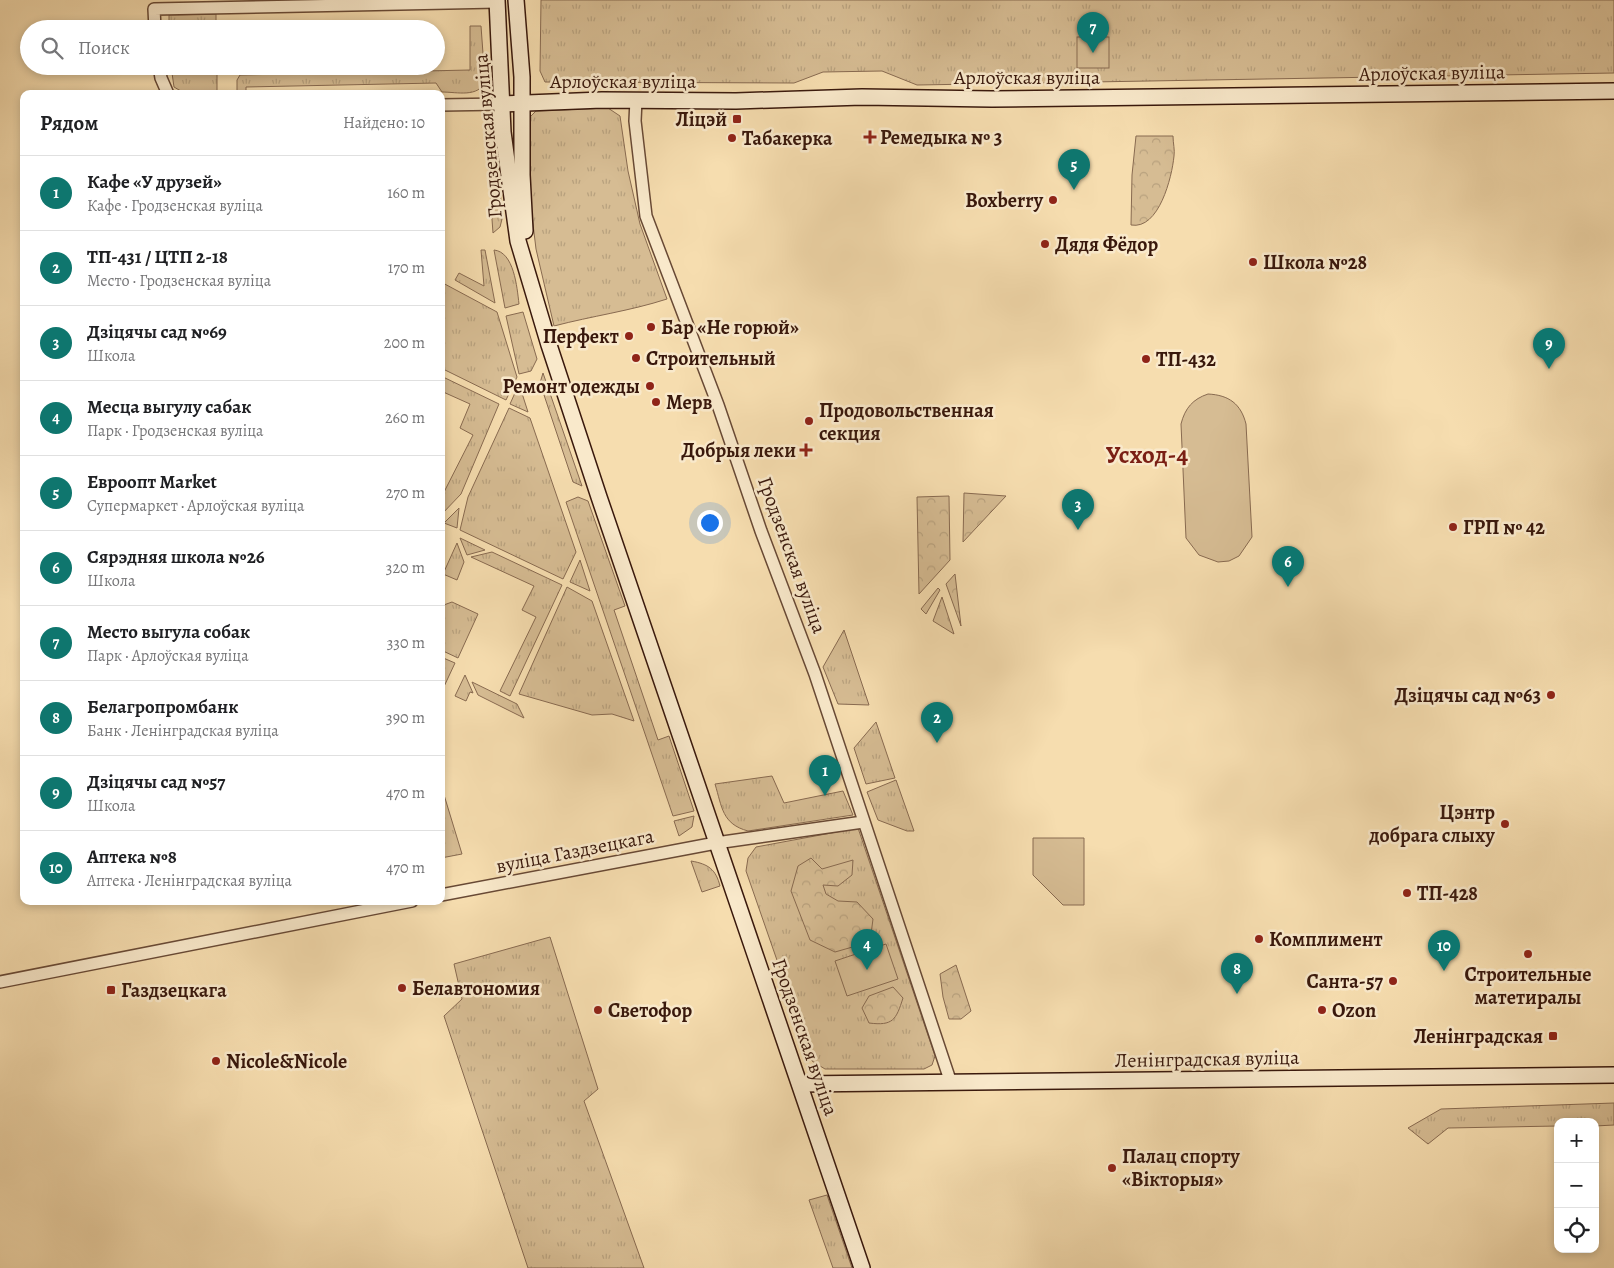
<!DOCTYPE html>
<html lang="ru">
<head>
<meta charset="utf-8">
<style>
	body { margin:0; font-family:Alegreya,serif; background:#f2f2f2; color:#202124 }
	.controls { position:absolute; right:15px; bottom:15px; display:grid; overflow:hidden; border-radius:10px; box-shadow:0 2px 8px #0003 }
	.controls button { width:45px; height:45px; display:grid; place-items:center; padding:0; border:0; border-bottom:1px solid #e0e0e0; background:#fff; color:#202124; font:25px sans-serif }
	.you { position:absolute; left:709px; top:522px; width:18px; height:18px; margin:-12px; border:4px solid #fff; border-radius:50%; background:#1a73e8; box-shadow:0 0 0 8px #1a73e833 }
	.badge { display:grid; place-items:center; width:32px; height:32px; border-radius:50%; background:#0f766e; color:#fff; font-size:16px; font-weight:700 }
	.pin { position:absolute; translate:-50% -41px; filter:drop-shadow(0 1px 2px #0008) }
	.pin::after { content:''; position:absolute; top:26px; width:18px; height:15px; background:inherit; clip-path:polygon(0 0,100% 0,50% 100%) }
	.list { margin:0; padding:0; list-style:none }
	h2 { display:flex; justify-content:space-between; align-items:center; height:65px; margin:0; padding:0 20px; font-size:21px }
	h2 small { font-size:16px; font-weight:400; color:#757577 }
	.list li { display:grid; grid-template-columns:32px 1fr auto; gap:15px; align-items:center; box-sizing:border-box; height:75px; padding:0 20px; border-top:1px solid #e0e0e0 }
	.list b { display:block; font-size:19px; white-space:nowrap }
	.list p { margin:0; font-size:16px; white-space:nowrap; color:#757577 }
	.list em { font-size:16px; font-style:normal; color:#757577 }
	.icon { flex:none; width:28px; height:28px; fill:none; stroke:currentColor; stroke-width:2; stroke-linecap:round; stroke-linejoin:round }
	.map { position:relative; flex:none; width:1614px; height:1268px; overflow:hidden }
	.search { position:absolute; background:#fff; box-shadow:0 2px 8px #0003; left:20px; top:20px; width:425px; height:55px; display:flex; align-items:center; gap:12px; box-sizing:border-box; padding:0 18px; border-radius:28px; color:#757577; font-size:19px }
	.panel { position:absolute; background:#fff; box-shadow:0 2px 8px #0003; left:20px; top:90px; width:425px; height:815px; border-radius:10px }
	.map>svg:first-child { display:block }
	.grass { fill:url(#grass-tufts); stroke:#886a50 }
	.forest { fill:url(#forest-crowns); stroke:#886a50 }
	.park { fill:#d6bc93; stroke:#886a50 }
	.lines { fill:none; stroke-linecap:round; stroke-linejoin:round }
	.street-casing { stroke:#684935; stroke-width:14 }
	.secondary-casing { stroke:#39180c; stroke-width:18 }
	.street { stroke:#f9e9cb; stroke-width:11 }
	.secondary { stroke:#f9e9cb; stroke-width:15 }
	.poi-dot { fill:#8f2418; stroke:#f9e9cb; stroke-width:2 }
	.labels { text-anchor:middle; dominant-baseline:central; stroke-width:5; stroke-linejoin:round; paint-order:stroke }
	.street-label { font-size:20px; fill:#39180c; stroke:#f9e9cb }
	.poi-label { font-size:20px; font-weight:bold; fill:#39180c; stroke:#f9e9cb; text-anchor:start }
	.district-label { font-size:25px; font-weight:bold; fill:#7a1f14; stroke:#f9e9cb }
</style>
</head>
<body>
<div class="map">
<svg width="1614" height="1268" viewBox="0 0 1614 1268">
	<defs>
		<pattern id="grass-tufts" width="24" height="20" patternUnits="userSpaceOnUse" patternTransform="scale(1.25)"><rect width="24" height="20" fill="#d6bc93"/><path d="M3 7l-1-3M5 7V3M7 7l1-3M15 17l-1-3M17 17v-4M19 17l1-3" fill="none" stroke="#b8a17e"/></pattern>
		<pattern id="forest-crowns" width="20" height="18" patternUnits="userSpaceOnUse" patternTransform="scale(1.25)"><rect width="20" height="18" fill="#d6bc93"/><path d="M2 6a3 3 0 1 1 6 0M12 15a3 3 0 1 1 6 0" fill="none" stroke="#b8a17e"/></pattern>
	</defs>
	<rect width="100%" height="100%" fill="#f6ddaf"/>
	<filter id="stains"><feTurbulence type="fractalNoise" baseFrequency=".004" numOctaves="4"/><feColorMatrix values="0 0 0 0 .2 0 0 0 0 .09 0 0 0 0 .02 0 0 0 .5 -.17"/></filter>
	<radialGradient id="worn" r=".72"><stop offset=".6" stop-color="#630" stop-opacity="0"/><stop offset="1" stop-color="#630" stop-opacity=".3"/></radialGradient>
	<g class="grass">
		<path d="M541,0h1073v73l-697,12 -35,-14 -59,1 -29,11 -249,-1 -5,-11z"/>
		<path d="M216,14v15h-47v-14z"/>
		<path d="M470,26h11l4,55c-6,17 -28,11 -43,11l-6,-9 -190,4v7h-9v-14l3,-5 230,-5z"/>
		<path d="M171,66h46v28h-31l-12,-7z"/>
		<path d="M608,108l12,8 8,55 12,53 27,75c-37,12 -75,17 -113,27l-18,-77 -7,-58 -2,-71 9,-9z"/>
		<path d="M497,136l5,83 -2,8 -7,6 -7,-96z"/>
		<path d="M481,250h4l10,53 -40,-23 4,-7 25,13z"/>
		<path d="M494,250c20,2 23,37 25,54l-14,4z"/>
		<path d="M441,282l56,30 20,65 -11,23 -65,-32z"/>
		<path d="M523,312l14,47 -6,12 -12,3 -13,-58z"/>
		<path d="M543,373l39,113 -9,-4 -33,-99z"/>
		<path d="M441,376l58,28 -38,90 -20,21v-17l32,-63 -13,-7 10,-24 -29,-13z"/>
		<path d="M519,384l9,28 -18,-8z"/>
		<path d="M509,408l21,10 46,134 -13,27 -103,-49 8,-33z"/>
		<path d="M578,497l10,4 37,105 -11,4 44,130 11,-4 25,75 -21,5 -107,-314z"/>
		<path d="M459,508l-2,20 -13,-5z"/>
		<path d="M460,538l25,12 -18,5z"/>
		<path d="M457,543l7,19 -7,18 -14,-6z"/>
		<path d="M492,552l70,33 -52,111 -10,-5 36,-74 -14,-7 12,-24 -63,-29z"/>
		<path d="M580,560l10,31 -20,-9z"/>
		<path d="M567,587l25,14 42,120 -22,-7 -20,1 -73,-21z"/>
		<path d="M938,588l2,2 -14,24 -5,-5z"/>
		<path d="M942,597l12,37 -21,-13z"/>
		<path d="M452,602l26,12 -20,44 -17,-8v-44z"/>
		<path d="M844,630l25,75 -31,-1 -15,-37z"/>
		<path d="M441,657l14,6 -14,30z"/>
		<path d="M465,675l8,18 -3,-1 -4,9 -11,-5z"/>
		<path d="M472,682l45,22 7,14 -46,-23z"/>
		<path d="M876,722l19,56 -29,6 -12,-36z"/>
		<path d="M772,776l12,27 59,-12 10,24 -105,16c-26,-7 -26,-24 -33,-47z"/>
		<path d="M896,780l18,51h-7l-29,-11 -11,-28z"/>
		<path d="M441,785l21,69 -21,4z"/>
		<path d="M694,816l-2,11 -13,9 -5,-15z"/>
		<path d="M858,828l77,228 -3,9 -8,4h-99l-13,-8 -66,-190 2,-13 8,-11z"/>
		<path d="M691,861c18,3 25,9 29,25l-18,6z"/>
		<path d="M550,937l48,152 -14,12 60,167h-116l-84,-252 18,-17 -8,-35z"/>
		<path d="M1614,1103v22l-19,1v-4h-37v4l-110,2 -20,16 -20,-16 33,-19z"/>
		<path d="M827,1195l25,73h-19l-24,-68z"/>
	</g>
	<g class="forest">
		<path d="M1136,136h37c0,7 2,14 1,20 -2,21 -15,74 -43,69l1,-50z"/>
		<path d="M964,493l42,3 -43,46z"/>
		<path d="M949,496l1,64 -31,34 -2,-97z"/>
		<path d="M955,574l6,52 -15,-42z"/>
		<path d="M811,858l11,11 31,-9 -1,15 -14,11 -15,-1 3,9 12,7 19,1 16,17 -3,23 -35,10 -25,-12 -19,-49 7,-25z"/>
		<path d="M956,965l15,46 -10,8h-12l-6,-22 -3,-23z"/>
		<path d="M893,987l10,11c-7,22 -10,28 -34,25l-7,-15 7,-12z"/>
	</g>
	<g class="park">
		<rect x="1077" y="37" width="32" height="31"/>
		<path d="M1208,394c21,1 33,10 38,30l6,113 -13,19 -10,5 -11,1 -19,-7 -13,-17 -5,-114c4,-16 12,-25 27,-30z"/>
		<path d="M1033,838h51v67h-21l-30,-30z"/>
		<path d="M886,944l12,35 -51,17 -12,-35z"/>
	</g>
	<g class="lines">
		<defs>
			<g id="street">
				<path d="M155,29l-1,-20 343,-7"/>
				<path d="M159,66l2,12 7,16"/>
				<path d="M636,100l-1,21 11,95 72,189 43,126 54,143 136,409"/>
				<path d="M441,105l61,-1"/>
				<path d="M441,895l275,-52 147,-21"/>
				<path d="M0,982l412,-81"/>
			</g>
			<g id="secondary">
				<path d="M497,0l6,132 15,109 31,104 50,152 263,771"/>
				<path d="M516,0l6,77v98l3,56"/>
				<path d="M502,104l100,-4 134,1 126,-4 130,2 622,-8"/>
				<path d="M800,1084l814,-9"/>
			</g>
		</defs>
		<use href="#street" class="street-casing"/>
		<use href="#secondary" class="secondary-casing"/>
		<use href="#street" class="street"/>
		<use href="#secondary" class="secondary"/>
	</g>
	<g class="poi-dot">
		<rect x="732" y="114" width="10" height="10" rx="2.5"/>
		<path d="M867.5 129.5h5v5h5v5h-5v5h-5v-5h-5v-5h5z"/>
		<circle cx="732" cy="138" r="5"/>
		<circle cx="1053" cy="200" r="5"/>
		<circle cx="1045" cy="244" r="5"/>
		<circle cx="1253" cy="262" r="5"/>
		<circle cx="651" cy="327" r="5"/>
		<circle cx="629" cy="336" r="5"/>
		<circle cx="636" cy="358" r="5"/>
		<circle cx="1146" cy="359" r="5"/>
		<circle cx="650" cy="386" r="5"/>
		<circle cx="656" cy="402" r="5"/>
		<circle cx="809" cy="421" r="5"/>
		<path d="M803.5 442.5h5v5h5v5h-5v5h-5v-5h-5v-5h5z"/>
		<circle cx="1453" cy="527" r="5"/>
		<circle cx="1551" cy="695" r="5"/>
		<circle cx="1505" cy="824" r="5"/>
		<circle cx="1407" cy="893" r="5"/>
		<circle cx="1259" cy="939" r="5"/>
		<circle cx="1528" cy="954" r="5"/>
		<circle cx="1393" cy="981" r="5"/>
		<circle cx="402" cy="988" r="5"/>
		<rect x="106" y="985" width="10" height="10" rx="2.5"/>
		<circle cx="598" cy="1010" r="5"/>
		<circle cx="1322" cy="1010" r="5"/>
		<rect x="1548" y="1031" width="10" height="10" rx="2.5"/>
		<circle cx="216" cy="1061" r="5"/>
		<circle cx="1112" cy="1168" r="5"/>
	</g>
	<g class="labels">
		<g class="street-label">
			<text transform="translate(1432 73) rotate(-1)">Арлоўская вуліца</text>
			<text x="1027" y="77">Арлоўская вуліца</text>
			<text x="623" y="81">Арлоўская вуліца</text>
			<text transform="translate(488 136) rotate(-95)">Гродзенская вуліца</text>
			<text transform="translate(792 555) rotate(70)">Гродзенская вуліца</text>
			<text transform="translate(575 851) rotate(-11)">вуліца Газдзецкага</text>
			<text transform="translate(805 1037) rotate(71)">Гродзенская вуліца</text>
			<text transform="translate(1207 1059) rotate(-1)">Ленінградская вуліца</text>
		</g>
		<g class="poi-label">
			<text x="727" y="119" text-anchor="end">Ліцэй</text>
			<text x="880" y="137">Ремедыка № 3</text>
			<text x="742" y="138">Табакерка</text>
			<text x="1043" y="200" text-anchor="end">Boxberry</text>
			<text x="1055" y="244">Дядя Фёдор</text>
			<text x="1263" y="262">Школа №28</text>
			<text x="661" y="327">Бар «Не горюй»</text>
			<text x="619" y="336" text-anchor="end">Перфект</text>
			<text x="646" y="358">Строительный</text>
			<text x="1156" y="359">ТП-432</text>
			<text x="640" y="386" text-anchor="end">Ремонт одежды</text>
			<text x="666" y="402">Мерв</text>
			<text x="819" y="410">Продовольственная<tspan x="819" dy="23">секция</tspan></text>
			<text x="796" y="450" text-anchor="end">Добрыя леки</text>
			<text x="1463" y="527">ГРП № 42</text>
			<text x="1541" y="695" text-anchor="end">Дзіцячы сад №63</text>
			<text x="1495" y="812" text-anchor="end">Цэнтр<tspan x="1495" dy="23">добрага слыху</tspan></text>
			<text x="1417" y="893">ТП-428</text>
			<text x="1269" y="939">Комплимент</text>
			<text x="1528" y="974" text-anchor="middle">Строительные<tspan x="1528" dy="23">матетиралы</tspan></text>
			<text x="1383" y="981" text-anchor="end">Санта-57</text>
			<text x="412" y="988">Белавтономия</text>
			<text x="121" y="990">Газдзецкага</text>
			<text x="608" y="1010">Светофор</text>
			<text x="1332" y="1010">Ozon</text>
			<text x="1543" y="1036" text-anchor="end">Ленінградская</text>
			<text x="226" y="1061">Nicole&amp;Nicole</text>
			<text x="1122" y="1156">Палац спорту<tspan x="1122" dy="23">«Вікторыя»</tspan></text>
		</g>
		<g class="district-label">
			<text x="1147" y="455">Усход-4</text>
		</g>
	</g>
	<rect width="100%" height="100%" filter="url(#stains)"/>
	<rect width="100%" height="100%" fill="url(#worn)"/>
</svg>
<div class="controls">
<button>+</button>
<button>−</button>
<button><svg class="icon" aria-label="locate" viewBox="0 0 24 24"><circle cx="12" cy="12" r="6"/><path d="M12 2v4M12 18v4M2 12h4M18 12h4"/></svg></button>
</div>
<div class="you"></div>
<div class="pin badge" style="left:825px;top:796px">1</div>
<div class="pin badge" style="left:937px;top:743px">2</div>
<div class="pin badge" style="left:1078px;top:530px">3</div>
<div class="pin badge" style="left:867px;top:970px">4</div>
<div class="pin badge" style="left:1074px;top:190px">5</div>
<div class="pin badge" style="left:1288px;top:587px">6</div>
<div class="pin badge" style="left:1093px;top:53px">7</div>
<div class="pin badge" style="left:1237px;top:994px">8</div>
<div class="pin badge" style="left:1549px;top:369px">9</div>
<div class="pin badge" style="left:1444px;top:971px">10</div>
<div class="search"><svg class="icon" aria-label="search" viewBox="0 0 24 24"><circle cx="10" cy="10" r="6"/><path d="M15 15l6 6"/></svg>Поиск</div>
<section class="panel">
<h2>Рядом<small>Найдено: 10</small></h2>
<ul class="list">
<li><span class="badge">1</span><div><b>Кафе «У друзей»</b><p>Кафе · Гродзенская вуліца</p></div><em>160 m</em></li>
<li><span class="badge">2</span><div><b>ТП-431 / ЦТП 2-18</b><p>Место · Гродзенская вуліца</p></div><em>170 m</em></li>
<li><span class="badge">3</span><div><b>Дзіцячы сад №69</b><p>Школа</p></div><em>200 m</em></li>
<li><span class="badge">4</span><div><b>Месца выгулу сабак</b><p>Парк · Гродзенская вуліца</p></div><em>260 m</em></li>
<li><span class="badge">5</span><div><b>Евроопт Market</b><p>Супермаркет · Арлоўская вуліца</p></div><em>270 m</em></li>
<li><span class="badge">6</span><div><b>Сярэдняя школа №26</b><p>Школа</p></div><em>320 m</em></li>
<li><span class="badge">7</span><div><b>Место выгула собак</b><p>Парк · Арлоўская вуліца</p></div><em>330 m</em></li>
<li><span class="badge">8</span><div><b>Белагропромбанк</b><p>Банк · Ленінградская вуліца</p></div><em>390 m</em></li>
<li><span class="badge">9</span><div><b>Дзіцячы сад №57</b><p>Школа</p></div><em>470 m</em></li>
<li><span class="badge">10</span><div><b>Аптека №8</b><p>Аптека · Ленінградская вуліца</p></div><em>470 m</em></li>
</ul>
</section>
</div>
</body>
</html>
